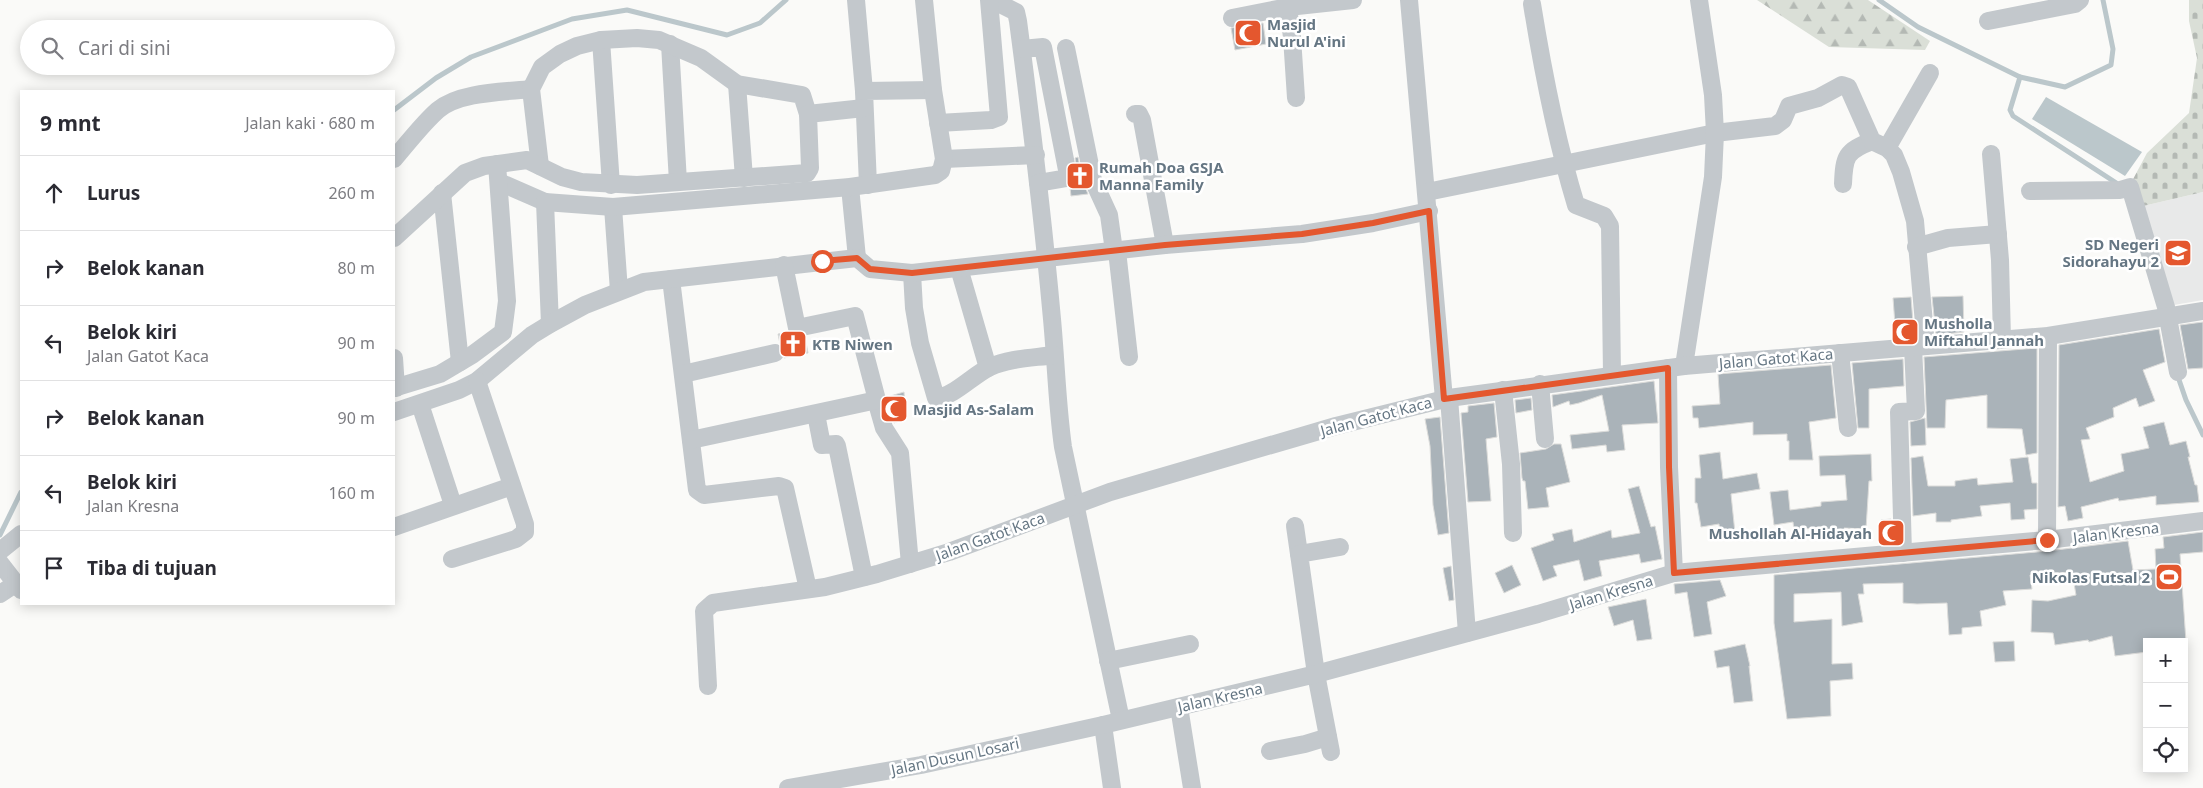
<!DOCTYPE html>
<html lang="id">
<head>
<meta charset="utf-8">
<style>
	body { margin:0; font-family:"Noto Sans",sans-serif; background:#f2f2f3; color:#2b2b33 }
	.controls { position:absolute; right:15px; bottom:15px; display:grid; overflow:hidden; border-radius:0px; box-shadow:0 2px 12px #0003 }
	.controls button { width:45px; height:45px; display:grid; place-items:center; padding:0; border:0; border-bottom:1px solid #e1e1e2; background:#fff; color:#2b2b33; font:25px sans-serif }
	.stop { position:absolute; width:15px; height:15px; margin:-11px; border:4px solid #e4572e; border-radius:50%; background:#fff }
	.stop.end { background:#e4572e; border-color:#fff; box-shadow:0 1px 5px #0008 }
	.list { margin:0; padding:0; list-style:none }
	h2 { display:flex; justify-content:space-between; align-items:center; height:65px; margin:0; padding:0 20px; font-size:21px }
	h2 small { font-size:16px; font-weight:400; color:#7c7c81 }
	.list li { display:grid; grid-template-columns:32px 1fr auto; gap:15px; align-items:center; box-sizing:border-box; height:75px; padding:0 20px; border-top:1px solid #e1e1e2 }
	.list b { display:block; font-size:19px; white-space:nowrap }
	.list p { margin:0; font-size:16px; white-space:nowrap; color:#7c7c81 }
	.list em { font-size:16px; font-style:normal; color:#7c7c81 }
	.icon { flex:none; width:28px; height:28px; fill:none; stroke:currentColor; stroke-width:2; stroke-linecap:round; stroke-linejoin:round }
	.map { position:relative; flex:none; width:2203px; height:788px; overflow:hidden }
	.search { position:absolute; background:#fff; box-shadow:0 2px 12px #0003; left:20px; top:20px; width:375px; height:55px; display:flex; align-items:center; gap:12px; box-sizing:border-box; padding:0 18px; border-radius:28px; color:#7c7c81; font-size:19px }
	.panel { position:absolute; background:#fff; box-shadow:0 2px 12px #0003; left:20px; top:90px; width:375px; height:515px; border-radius:0px }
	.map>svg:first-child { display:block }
	.built { fill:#e8e9e9 }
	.forest { fill:url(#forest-firs) }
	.cemetery { fill:url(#cemetery-stones) }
	.water { fill:#bbc7cb }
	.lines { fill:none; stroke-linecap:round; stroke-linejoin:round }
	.stream { stroke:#bbc7cb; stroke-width:5 }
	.building { fill:#aab3b9; stroke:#dcdcda }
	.minor { stroke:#c3c8cc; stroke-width:18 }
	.route { stroke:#e4572e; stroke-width:6 }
	.labels { text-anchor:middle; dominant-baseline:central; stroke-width:5; stroke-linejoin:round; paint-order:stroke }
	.poi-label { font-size:15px; font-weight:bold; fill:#657683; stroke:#fff; text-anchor:start }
	.street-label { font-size:15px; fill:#657683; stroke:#fff }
</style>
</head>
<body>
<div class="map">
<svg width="2203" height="788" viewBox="0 0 2203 788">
	<defs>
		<pattern id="forest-firs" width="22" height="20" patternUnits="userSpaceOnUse" patternTransform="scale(1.25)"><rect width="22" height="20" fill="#dadfd7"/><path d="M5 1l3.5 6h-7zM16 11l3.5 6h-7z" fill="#b4b9b4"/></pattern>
		<pattern id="cemetery-stones" width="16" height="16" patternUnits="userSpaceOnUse" patternTransform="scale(1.25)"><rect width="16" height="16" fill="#dadfd7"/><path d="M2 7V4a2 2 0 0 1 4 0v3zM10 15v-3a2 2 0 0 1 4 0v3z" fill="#b4b9b4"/></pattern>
	</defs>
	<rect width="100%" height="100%" fill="#fafaf8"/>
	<path class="built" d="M2203,192v108l-35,6 -29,-99z"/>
	<path class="forest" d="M1757,0h111l62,41 -5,9 -96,-3z"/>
	<path class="cemetery" d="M2189,0h14v192l-64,15 -8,-24 16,-30 42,-40 8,-55 -8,-37z"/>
	<path class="water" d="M2046,97l96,55 -17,24 -93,-57z"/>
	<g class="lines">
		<g class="stream">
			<path d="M1879,0l39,27 102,50 45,10 46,-22 2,-16 -10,-49"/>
			<path d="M2020,77l-10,33 3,6 108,70"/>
			<path d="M394,110l42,-32 35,-21 101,-38 55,-9 100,25 33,-12 26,-23"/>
			<path d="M2177,374l9,26 17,35"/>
			<path d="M0,535l21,-43"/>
		</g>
	</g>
	<g class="building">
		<path d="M1263,23l3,21 -31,6 -4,-22z"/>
		<path d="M1078,157l5,25 5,12 -17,2 -1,-8 4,-2 4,-8 -3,-20z"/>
		<path d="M1963,296l1,36 -28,3 -4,-38z"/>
		<path d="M1911,297l3,39 -18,2 -3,-40z"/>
		<path d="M2203,322v46l-15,1 -8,-44z"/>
		<path d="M2159,329l6,33 -22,8 12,31 -16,6 -3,-9 -23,10 1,9 -28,11 4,11 -9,1 9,42 34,-11 -3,-17 28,-6 -6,-21 21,-5 6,23 16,-4 4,16h-2l7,28h2l2,17 -43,3v-9l-37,5 -1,-3 -37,9 2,11 -15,3 -3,-15 -7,1 1,-162z"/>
		<path d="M788,332l6,6 11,-1 3,16 -24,5 1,-8 -5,-6 -2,-10z"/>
		<path d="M2037,348v105l-11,2 -4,-26 -35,-1v-33l-41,5 -1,28h-18l-3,-71z"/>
		<path d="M1903,359l1,27 -35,3v39h-11l-6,-65z"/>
		<path d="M1831,365l5,53 -27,4 4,38h-24v-19h-2v-7l-34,1v-13l-54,6 -1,-10h-5l-1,-12 28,-2 -2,-30z"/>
		<path d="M1654,381l4,42 -36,2 3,25 -18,2 -1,-7 -34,4 -2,-14 39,-4 -7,-36 -23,8 -9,2 -1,-4 -16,6 -1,-12z"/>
		<path d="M904,392l2,27 -12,4 -7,-26z"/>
		<path d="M1531,398l1,12 -16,3 -1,-13z"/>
		<path d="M1494,403l3,34 -11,2 5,62 -23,1 -7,-89 7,-1v-6z"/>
		<path d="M1440,417l9,116 -11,2 -5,-30 -3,-59 -5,-27z"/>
		<path d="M1925,418l1,27 -15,1 -1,-24z"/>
		<path d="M1554,444h7l9,38 -24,6 3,19 -21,2 -3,-28h-2l-1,-3 -2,-25 26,-4z"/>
		<path d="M1720,452l3,27 34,-6 3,16 -29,5 4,39 -15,2 -1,-11 -18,3 -4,-24h-2v-25h6l-2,-23z"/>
		<path d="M1871,454l1,27h-3l-3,48 -22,-1 1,7 -22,2v-10l-29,3 -1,-8 -19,3 -4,-33 18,-2 2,20 31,-4v-4l26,-2 -2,-25 -25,1 -1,-20z"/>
		<path d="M1923,456l5,30h27v-5l22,-3 1,7 35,-3 -3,-23 18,-2 4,26h5v26l-13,1 1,9 -14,1 -1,-17 -30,3 2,10 -31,4v2h-15v-9l-23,3 -2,-58z"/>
		<path d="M1639,486l12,41 4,-1 7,33 -21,4 -2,-9 -40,7 3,15 -18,5 -5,-21 -26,6 4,10 -14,5 -12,-33 23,-8 -2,-6 20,-5 2,13 37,-12 1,8 28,-5 -12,-44z"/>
		<path d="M1891,519l1,24 -10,1 -1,-24z"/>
		<path d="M2203,532v20l-23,2 6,88h-39v10l-32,4 -3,-20 -23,6 -1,-2 -33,5 -2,-12 -22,-1 1,-32 16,1 28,-6 -4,-23 -42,3 2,14 -29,2 3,14 -26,6 2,15 -20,2v6l-13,1 -2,-32 -30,1 -14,-1v-20l-40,1 1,10h-6l5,28 -21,4 -1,-34 -47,2v28l38,-3v45l20,-1 1,16 -23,2 1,35 -44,3 -13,-96v-48l274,-24 80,-10 5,29 23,-1 -1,-20 9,-1 -1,-11z"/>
		<path d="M1512,565l9,20 -17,8 -9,-20z"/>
		<path d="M1451,566l3,34 -5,1 -6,-33z"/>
		<path d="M1720,580l6,16 -19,6 5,32 -18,3 -7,-45 -12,2 -1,-10z"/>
		<path d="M1646,599l6,40 -15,2 -4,-21 -19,6 -6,-19z"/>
		<path d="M2014,641l1,20 -20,1 -2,-20z"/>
		<path d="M1745,644l5,22h-1l4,35 -19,2 -5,-37 -12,2 -3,-17z"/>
	</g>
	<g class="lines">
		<g class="minor">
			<path d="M856,0l8,91"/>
			<path d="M992,0l24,12 2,9c13,99 25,198 34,298 4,43 5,85 11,128l58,273"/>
			<path d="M1287,0l5,37 4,61"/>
			<path d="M1409,0l35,399"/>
			<path d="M1532,4c11,68 24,136 44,201l28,11 6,10 2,149"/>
			<path d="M1232,18l56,-11 65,-7"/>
			<path d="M1988,21l87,-17 5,-4"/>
			<path d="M601,40l10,145"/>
			<path d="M670,44l8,138"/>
			<path d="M1066,48l27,132 16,35 5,36"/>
			<path d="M1022,49l21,-2 25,128 -1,3 -29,5"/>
			<path d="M737,84l7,94"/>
			<path d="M1135,114h4l3,6 23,125"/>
			<path d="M938,123l53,-3 8,-3 -10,-117"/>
			<path d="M1887,148l43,-75"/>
			<path d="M1991,154l9,106 2,80"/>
			<path d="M394,159c14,-16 28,-35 44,-49 21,-18 66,-18 93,-21"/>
			<path d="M944,159l92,-4"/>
			<path d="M540,166l-9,-77 11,-22 18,-13 17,-8 24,-6 36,-2 22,2 42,18 36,26 65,11 6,19"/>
			<path d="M499,182l46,20"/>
			<path d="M1843,184c1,-28 3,-33 29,-43"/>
			<path d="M868,185l-4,-94 69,-1"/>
			<path d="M850,187l7,71"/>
			<path d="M2030,191l90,-1 10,-3 36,120 12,65"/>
			<path d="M1427,192l288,-59 60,-7 8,-6 6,-14 29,-8 24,-13 6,2 24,54 15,7 7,7 7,17 14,49 11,125"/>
			<path d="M442,193l18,169"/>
			<path d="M613,207l6,84"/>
			<path d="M394,238l71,-65 19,-7 43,-6 35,17 19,5 56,3 170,-12 3,-5 -2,-54 56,-6"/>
			<path d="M1916,247l32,-9 50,-4"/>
			<path d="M1117,251l12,106"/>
			<path d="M959,268l29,100"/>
			<path d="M912,273l2,35 6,35 16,55c17,-1 37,-23 54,-31 20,-9 43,-9 64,-12"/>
			<path d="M671,279l26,211 7,5 75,-9 6,2 23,101"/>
			<path d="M550,324l-5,-122 68,5 237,-20 85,-12 6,-4 3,-12 -11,-69 -9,-90"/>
			<path d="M1840,353l8,75"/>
			<path d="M394,358l2,30"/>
			<path d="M1684,366l29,-189 2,-44 -2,-38 -14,-95"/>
			<path d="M1668,368l1,99 5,106"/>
			<path d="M683,374l92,-21"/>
			<path d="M1540,384l5,55"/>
			<path d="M394,388l46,-14 32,-19 31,-23 4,-31 -10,-137"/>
			<path d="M1503,390l8,74 2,69"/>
			<path d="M1449,398l18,235"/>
			<path d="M876,400l8,28 16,25 10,111"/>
			<path d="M420,404l33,101"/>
			<path d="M394,412l65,-22 18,-9 55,-46 18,-11 35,-19 59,-23 213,-24 13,11 42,4 253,-28 137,-11 71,-11 56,-12"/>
			<path d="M816,414l6,31 14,-1 1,2 27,131"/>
			<path d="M691,440l186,-40 -22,-84 -58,12 -13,-63"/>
			<path d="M1295,526l4,28"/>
			<path d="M394,527l118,-41"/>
			<path d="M2047,540l1,-204"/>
			<path d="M0,551l21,-17"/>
			<path d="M1903,553l-4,-141 17,-1 -3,-64"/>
			<path d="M452,559l64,-20 9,-7v-8l-48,-143"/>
			<path d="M0,563l21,27"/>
			<path d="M0,594l15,-10"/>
			<path d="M1108,661l82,-17"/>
			<path d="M708,686l-4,-75 9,-8 112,-16 52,-13 72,-22 161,-60 226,-66 113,-28 235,-32 364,-30 155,-25"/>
			<path d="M1179,707l13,81"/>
			<path d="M1103,725l9,63"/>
			<path d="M1270,751l35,-7 23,-7"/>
			<path d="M1331,752l-15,-78 -17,-120 41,-7"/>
			<path d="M788,788l133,-23 182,-40 213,-51 222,-60 136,-41 373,-33 156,-19"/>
		</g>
	</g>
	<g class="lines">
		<path class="route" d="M822,261l35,-3 13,11 42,4 253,-28 137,-11 71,-11 56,-12 15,188 224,-31 1,99 5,106 373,-33"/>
	</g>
	<defs>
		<symbol id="mosque-square" viewBox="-11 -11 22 22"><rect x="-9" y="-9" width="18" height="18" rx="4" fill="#e4572e" stroke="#fff"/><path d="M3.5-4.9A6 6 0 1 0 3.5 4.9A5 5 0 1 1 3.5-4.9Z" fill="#fff"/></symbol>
		<symbol id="church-square" viewBox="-11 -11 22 22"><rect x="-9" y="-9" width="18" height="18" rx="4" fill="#e4572e" stroke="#fff"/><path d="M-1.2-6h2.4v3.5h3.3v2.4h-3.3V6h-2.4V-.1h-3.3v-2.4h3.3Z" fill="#fff"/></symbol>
		<symbol id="school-square" viewBox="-11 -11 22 22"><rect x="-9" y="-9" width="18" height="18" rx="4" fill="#e4572e" stroke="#fff"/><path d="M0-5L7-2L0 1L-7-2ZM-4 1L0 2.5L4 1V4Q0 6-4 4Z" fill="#fff"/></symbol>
		<symbol id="stadium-square" viewBox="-11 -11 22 22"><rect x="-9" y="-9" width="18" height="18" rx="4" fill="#e4572e" stroke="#fff"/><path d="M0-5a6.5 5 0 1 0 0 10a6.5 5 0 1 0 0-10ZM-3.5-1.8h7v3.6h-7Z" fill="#fff"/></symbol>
	</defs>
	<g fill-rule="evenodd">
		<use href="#mosque-square" x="1232" y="17" width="32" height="32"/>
		<use href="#church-square" x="1064" y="160" width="32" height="32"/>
		<use href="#school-square" x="2162" y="237" width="32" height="32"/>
		<use href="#mosque-square" x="1889" y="316" width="32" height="32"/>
		<use href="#church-square" x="777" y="328" width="32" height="32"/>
		<use href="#mosque-square" x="878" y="393" width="32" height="32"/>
		<use href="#mosque-square" x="1875" y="517" width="32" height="32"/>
		<use href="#stadium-square" x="2153" y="561" width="32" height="32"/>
	</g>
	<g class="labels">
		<g class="poi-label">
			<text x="1267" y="24">Masjid<tspan x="1267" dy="17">Nurul A'ini</tspan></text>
			<text x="1099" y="167">Rumah Doa GSJA<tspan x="1099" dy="17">Manna Family</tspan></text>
			<text x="2159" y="244" text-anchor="end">SD Negeri<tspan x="2159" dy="17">Sidorahayu 2</tspan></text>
			<text x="1924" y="323">Musholla<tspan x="1924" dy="17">Miftahul Jannah</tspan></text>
			<text x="812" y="344">KTB Niwen</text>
			<text x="913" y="409">Masjid As-Salam</text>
			<text x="1872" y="533" text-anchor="end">Mushollah Al-Hidayah</text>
			<text x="2150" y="577" text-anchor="end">Nikolas Futsal 2</text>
		</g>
		<g class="street-label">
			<text transform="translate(1776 358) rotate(-5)">Jalan Gatot Kaca</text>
			<text transform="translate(1376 416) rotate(-15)">Jalan Gatot Kaca</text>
			<text transform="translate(2116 532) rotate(-7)">Jalan Kresna</text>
			<text transform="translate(990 536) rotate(-20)">Jalan Gatot Kaca</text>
			<text transform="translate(1611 592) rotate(-17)">Jalan Kresna</text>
			<text transform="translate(1220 697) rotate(-13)">Jalan Kresna</text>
			<text transform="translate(955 756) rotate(-12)">Jalan Dusun Losari</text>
		</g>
	</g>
</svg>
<div class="controls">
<button>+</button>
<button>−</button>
<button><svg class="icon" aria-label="locate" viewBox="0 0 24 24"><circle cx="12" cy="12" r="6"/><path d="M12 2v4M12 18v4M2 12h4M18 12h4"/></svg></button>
</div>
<div class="stop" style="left:822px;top:261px"></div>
<div class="stop end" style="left:2047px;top:540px"></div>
<div class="search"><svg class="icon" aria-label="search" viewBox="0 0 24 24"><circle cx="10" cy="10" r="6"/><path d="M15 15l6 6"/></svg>Cari di sini</div>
<section class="panel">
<h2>9 mnt<small>Jalan kaki · 680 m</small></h2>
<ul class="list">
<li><svg class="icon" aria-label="ahead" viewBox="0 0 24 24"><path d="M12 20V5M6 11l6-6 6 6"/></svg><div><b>Lurus</b></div><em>260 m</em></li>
<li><svg class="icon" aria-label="right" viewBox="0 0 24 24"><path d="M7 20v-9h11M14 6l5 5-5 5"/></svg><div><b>Belok kanan</b></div><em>80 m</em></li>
<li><svg class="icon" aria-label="left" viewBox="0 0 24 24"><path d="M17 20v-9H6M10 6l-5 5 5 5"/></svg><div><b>Belok kiri</b><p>Jalan Gatot Kaca</p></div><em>90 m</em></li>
<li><svg class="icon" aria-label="right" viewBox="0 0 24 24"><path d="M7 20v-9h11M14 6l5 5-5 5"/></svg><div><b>Belok kanan</b></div><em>90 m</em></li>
<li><svg class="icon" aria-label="left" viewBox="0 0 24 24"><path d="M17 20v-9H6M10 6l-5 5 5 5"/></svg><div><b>Belok kiri</b><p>Jalan Kresna</p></div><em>160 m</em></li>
<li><svg class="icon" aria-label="arrive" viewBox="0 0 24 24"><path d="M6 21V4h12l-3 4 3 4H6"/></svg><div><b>Tiba di tujuan</b></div></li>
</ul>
</section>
</div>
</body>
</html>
